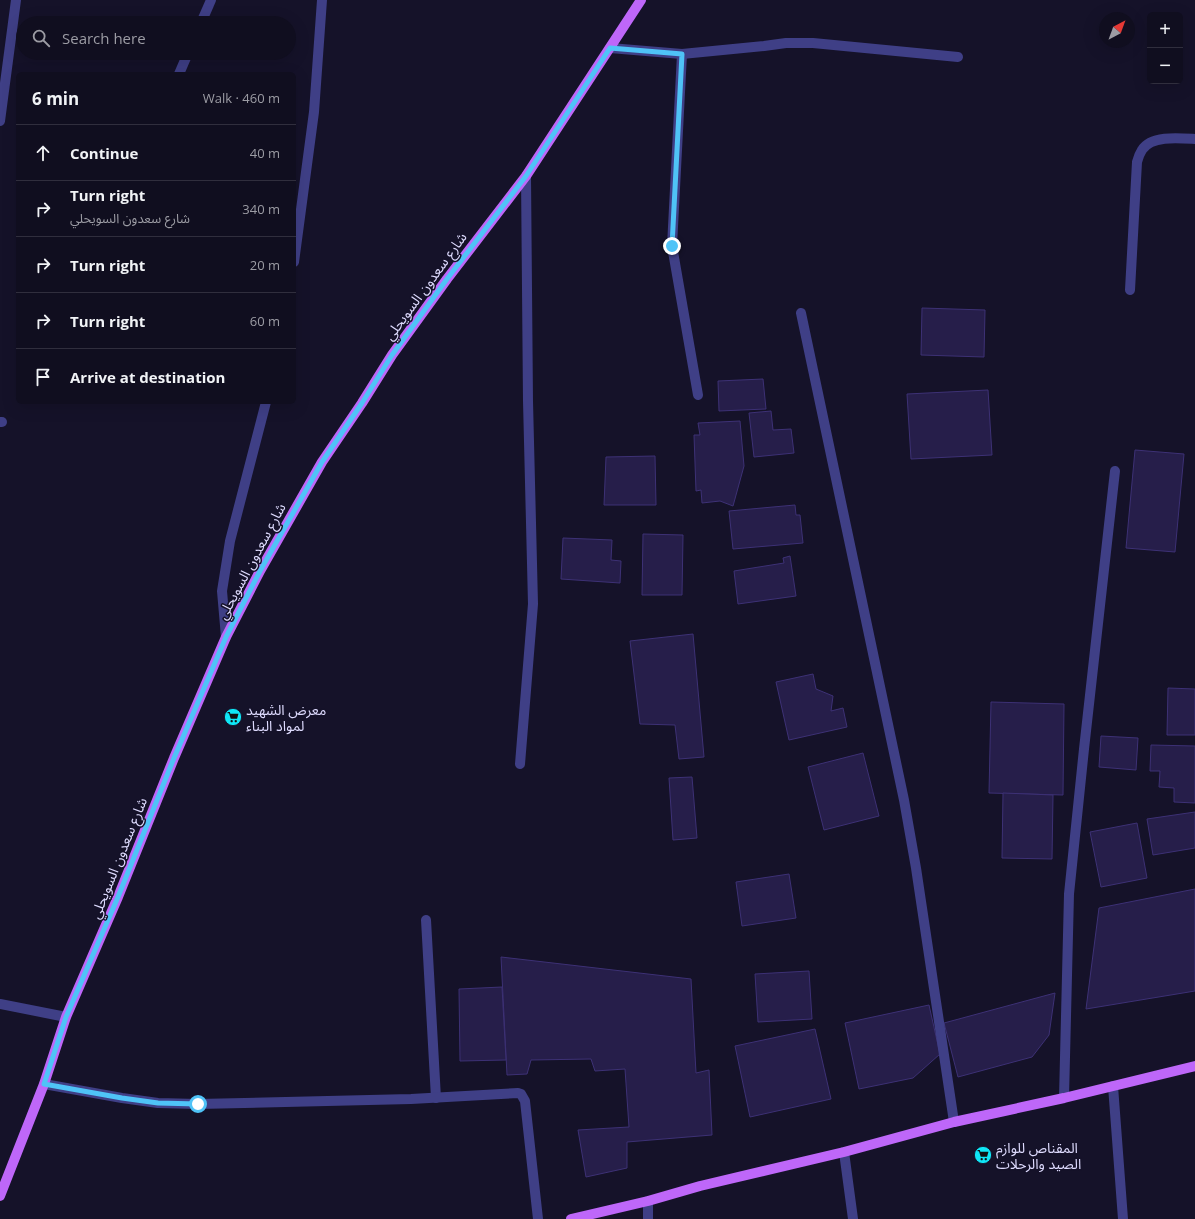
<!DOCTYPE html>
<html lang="en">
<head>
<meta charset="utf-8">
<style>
	body { margin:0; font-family:"Open Sans","Noto Sans Arabic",sans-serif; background:#1e1c2c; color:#f1f3f6 }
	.controls { position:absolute; right:12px; top:12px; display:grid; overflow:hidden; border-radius:6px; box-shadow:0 4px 16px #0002 }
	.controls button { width:36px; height:36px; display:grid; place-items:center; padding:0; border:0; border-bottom:1px solid #302e3d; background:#100e1f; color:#f1f3f6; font:20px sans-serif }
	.compass { position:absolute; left:1099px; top:12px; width:36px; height:36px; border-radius:50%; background:#100e1f; box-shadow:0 4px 16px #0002; rotate:41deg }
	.stop { position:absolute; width:12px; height:12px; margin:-9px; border:3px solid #4fc3f7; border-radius:50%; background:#fff }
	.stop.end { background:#4fc3f7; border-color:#fff; box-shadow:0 1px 4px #0008 }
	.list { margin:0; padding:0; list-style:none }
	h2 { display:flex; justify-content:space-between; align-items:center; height:52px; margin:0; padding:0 16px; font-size:17px }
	h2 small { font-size:13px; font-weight:400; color:#9c9ca4 }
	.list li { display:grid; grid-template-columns:26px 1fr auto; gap:12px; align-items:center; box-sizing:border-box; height:56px; padding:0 16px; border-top:1px solid #302e3d }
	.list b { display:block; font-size:15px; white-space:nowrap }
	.list p { margin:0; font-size:13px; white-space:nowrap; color:#9c9ca4 }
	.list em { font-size:13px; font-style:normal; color:#9c9ca4 }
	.icon { flex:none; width:22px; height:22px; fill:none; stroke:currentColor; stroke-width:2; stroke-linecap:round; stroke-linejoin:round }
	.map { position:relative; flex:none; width:1195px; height:1219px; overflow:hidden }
	.search { position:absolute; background:#100e1f; box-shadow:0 4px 16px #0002; left:16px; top:16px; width:280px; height:44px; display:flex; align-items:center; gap:10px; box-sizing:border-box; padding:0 14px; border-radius:22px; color:#9c9ca4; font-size:15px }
	.panel { position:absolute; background:#100e1f; box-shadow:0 4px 16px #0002; left:16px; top:72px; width:280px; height:332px; border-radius:6px }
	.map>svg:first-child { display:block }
	.building { fill:#261e4a; stroke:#3d3175 }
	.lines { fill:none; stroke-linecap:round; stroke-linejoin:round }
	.minor { stroke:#3f3f86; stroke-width:10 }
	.major { stroke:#be67f9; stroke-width:10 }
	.route { stroke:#4fc3f7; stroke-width:5 }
	.labels { text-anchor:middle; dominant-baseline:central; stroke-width:3; stroke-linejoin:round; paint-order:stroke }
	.street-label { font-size:14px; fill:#dedbfe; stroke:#151229 }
	.poi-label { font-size:14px; fill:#dedbfe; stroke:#151229; text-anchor:start }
</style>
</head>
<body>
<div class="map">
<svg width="1195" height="1219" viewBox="0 0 1195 1219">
	<rect width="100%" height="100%" fill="#151229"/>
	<g class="building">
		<path d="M922,308l63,2 -1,47 -63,-2z"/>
		<path d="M763,379l3,30 -47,2 -1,-30z"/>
		<path d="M988,390l4,65 -81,4 -4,-65z"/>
		<path d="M771,411l2,19 18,-1 3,24 -40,4 -5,-44z"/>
		<path d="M740,421l4,45 -11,40 -13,-5 -18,2 -1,-13 -5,1 -2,-56h6l-2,-12z"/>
		<path d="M1135,450l49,4 -9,98 -49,-4z"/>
		<path d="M655,456l1,49h-52l2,-48z"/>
		<path d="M795,505l1,10h4l3,28 -70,6 -4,-38z"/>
		<path d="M643,534l40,1 -1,60h-40z"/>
		<path d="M563,538l49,2 -1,20 10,1 -1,22 -59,-4z"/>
		<path d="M790,556l6,40 -58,8 -4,-33 50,-8 -1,-5z"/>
		<path d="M693,634l11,123 -25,2 -4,-34 -35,-1 -10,-83z"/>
		<path d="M813,674l3,15 17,7 -2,15 12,-3 4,19 -58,13 -13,-58z"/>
		<path d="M1168,688l27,1v46h-28z"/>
		<path d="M991,702l73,2 -1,91 -74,-2z"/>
		<path d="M1101,736l37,2 -2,32 -37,-3z"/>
		<path d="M1151,745l44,1v57l-21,-1v-14l-15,-1 1,-16h-10z"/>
		<path d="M863,753l16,63 -55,14 -16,-63z"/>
		<path d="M692,777l5,61 -24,2 -4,-62z"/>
		<path d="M1003,793l50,2 -1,64 -50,-1z"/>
		<path d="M1195,812v36l-42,7 -6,-36z"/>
		<path d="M1137,823l10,55 -46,9 -11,-55z"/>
		<path d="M789,874l7,44 -54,8 -6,-44z"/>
		<path d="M1195,889v102l-109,18 13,-101z"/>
		<path d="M501,957l190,22 5,94 13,-3 3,65 -85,7v26l-41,9 -8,-47 51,-3 -4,-58 -30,2 -4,-12 -60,1 -4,14 -20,1z"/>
		<path d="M809,971l3,48 -54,3 -3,-48z"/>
		<path d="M502,987l4,73 -46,1 -1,-72z"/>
		<path d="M1055,993l-6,42 -17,22 -74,20 -14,-54z"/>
		<path d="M929,1005l11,49 -27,24 -54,11 -14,-66z"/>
		<path d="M815,1029l16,70 -81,18 -15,-71z"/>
	</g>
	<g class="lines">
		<g class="minor">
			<path d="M201,23l10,-23"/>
			<path d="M610,48l72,6 82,-8 22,-3h27l145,14"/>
			<path d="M682,54l-10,192 26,149"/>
			<path d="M179,74l9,-21"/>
			<path d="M0,121l16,-121"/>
			<path d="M294,262l20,-150 8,-112"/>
			<path d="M1130,290l7,-128c1,-4 3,-9 5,-12 9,-15 38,-12 53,-11"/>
			<path d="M801,313l103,487 12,68 38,254"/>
			<path d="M0,422h2"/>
			<path d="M226,637l-4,-46 8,-50 36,-139"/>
			<path d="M520,764l13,-160 -5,-203 -2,-225"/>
			<path d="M426,920l10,178"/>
			<path d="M0,1004l66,13"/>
			<path d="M44,1084l78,14 36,5 40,1 213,-5 107,-6 3,1 4,7 13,118"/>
			<path d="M1113,1086l10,133"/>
			<path d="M1064,1098l5,-204 15,-145 31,-278"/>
			<path d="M844,1152l9,67"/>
			<path d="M648,1201v18"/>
		</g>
		<g class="major">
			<path d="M0,1196l44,-112 22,-67 52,-120 56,-139 52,-121 34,-66 62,-109 40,-59 30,-48 55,-76 79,-103 115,-176"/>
			<path d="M571,1219l77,-18 52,-15 144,-34 110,-30 110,-24 131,-32"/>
		</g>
	</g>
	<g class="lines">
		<path class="route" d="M198,1104l-40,-1 -36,-5 -78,-14 22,-67 52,-120 56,-139 52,-121 34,-66 62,-109 40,-59 30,-48 55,-76 79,-103 84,-128 72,6 -10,192"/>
	</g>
	<defs>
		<symbol id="supermarket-disc" viewBox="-11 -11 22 22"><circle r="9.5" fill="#0fe6f6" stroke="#151229"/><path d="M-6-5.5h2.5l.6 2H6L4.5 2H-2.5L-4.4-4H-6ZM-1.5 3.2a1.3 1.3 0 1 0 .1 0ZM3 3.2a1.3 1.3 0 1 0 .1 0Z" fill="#111"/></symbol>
	</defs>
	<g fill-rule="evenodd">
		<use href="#supermarket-disc" x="223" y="707" width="20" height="20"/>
		<use href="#supermarket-disc" x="973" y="1145" width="20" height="20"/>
	</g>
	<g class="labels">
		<g class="street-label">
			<text transform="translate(425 286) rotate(-54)">شارع سعدون السويحلي</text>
			<text transform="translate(251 561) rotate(-62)">شارع سعدون السويحلي</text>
			<text transform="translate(118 858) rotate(-68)">شارع سعدون السويحلي</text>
		</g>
		<g class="poi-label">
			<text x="246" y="709">معرض الشهيد<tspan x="246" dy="16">لمواد البناء</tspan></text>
			<text x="996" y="1147">المقناص للوازم<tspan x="996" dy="16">الصيد والرحلات</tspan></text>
		</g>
	</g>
</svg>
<div class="controls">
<button>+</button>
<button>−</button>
</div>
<svg class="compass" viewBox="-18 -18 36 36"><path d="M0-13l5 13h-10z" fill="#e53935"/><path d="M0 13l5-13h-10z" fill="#9c9ca4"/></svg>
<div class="stop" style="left:198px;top:1104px"></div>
<div class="stop end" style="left:672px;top:246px"></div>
<div class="search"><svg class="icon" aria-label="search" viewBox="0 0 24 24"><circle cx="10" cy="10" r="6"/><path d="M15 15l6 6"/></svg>Search here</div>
<section class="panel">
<h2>6 min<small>Walk · 460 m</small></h2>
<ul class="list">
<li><svg class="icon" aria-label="ahead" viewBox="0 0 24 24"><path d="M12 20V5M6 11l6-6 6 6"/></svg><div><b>Continue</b></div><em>40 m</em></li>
<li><svg class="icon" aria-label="right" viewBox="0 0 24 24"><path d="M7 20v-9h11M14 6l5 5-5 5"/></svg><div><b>Turn right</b><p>شارع سعدون السويحلي</p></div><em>340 m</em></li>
<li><svg class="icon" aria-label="right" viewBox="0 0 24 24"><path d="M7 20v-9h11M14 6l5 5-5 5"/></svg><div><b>Turn right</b></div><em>20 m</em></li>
<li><svg class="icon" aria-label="right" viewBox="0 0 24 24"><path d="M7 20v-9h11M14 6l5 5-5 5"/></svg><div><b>Turn right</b></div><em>60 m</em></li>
<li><svg class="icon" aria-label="arrive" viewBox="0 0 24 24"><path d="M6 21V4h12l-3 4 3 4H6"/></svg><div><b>Arrive at destination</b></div></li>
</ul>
</section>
</div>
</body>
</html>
